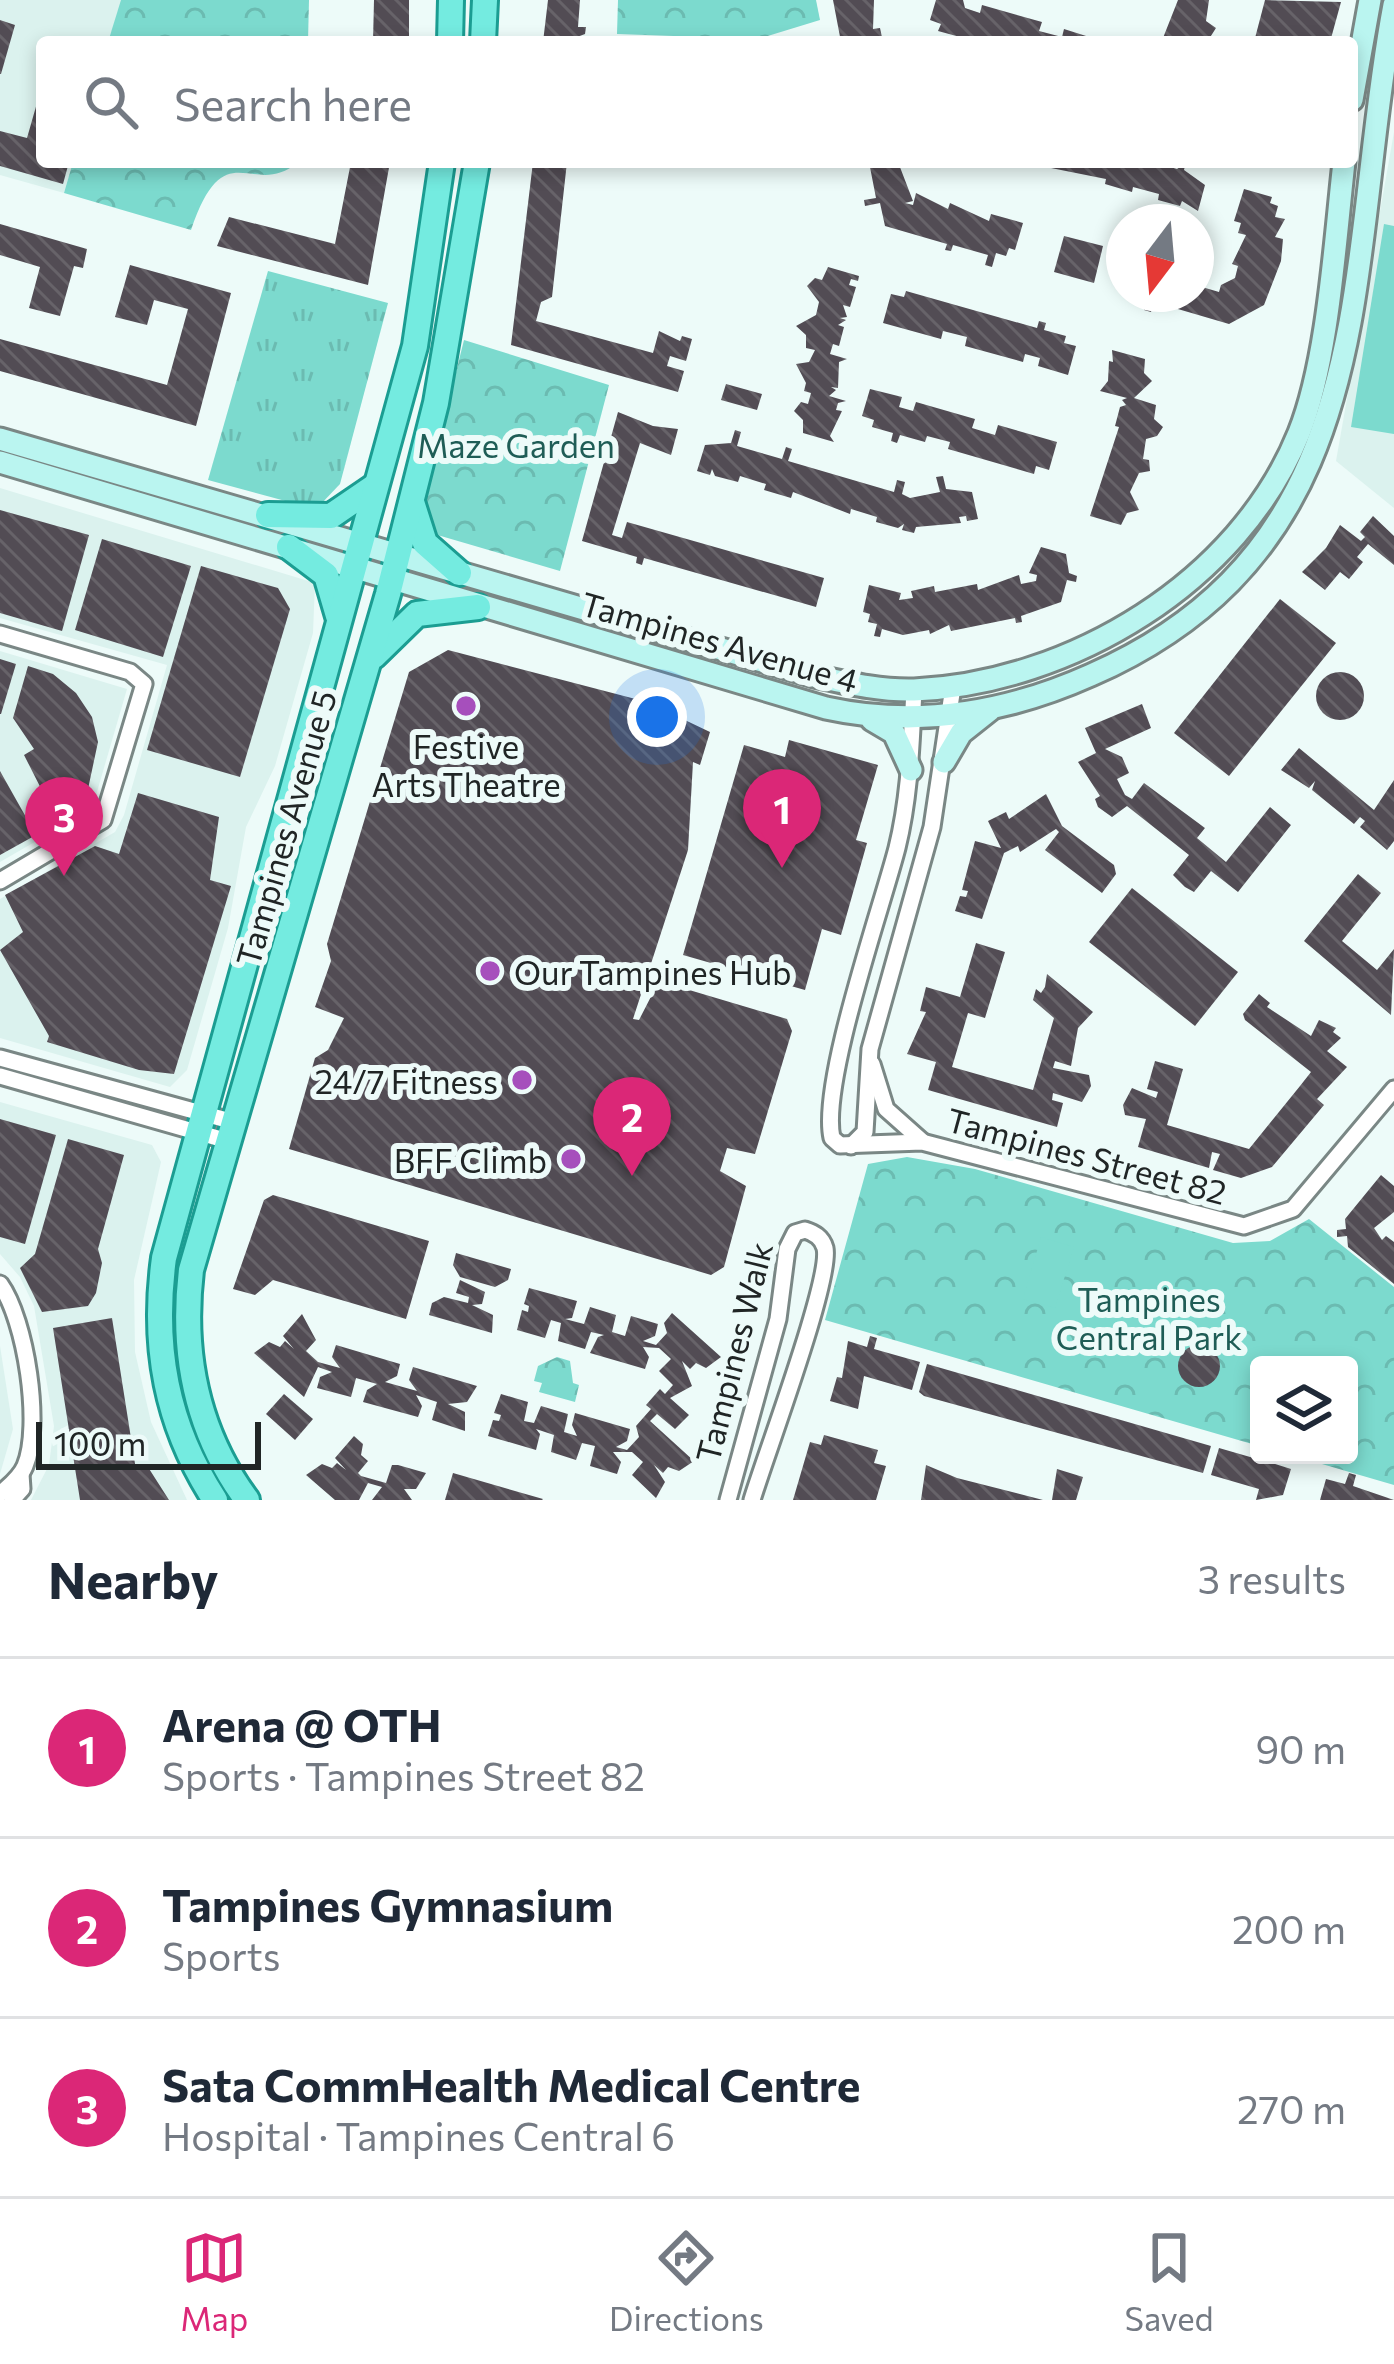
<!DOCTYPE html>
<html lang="en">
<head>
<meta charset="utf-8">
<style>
	body { margin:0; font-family:Commissioner,sans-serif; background:#f6f6f7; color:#1f2937 }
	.controls { position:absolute; right:36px; bottom:36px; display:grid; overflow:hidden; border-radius:12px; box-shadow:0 6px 18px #0003 }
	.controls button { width:108px; height:108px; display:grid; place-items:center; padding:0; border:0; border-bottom:3px solid #e0e1e3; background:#fff; color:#1f2937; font:60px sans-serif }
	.compass { position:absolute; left:1106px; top:204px; width:108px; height:108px; border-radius:50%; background:#fff; box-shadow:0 6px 18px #0003; rotate:196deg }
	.scale { position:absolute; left:36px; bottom:30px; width:225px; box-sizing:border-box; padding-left:12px; border:6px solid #202525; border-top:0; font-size:33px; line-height:42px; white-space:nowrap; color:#202525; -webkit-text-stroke:9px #edfbf9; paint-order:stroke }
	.you { position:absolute; left:657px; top:717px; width:42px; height:42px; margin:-30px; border:9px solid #fff; border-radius:50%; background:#1a73e8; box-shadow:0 0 0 18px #1a73e833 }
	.badge { display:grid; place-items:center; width:78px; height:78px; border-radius:50%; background:#db2777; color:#fff; font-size:39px; font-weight:700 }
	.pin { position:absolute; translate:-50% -99px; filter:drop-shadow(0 3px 6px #0008) }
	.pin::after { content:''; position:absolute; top:63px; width:42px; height:36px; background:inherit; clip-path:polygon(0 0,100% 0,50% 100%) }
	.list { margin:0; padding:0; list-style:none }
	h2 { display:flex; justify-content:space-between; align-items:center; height:156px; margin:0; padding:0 48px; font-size:51px }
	h2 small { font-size:39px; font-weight:400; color:#747a83 }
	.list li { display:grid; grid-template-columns:78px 1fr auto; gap:36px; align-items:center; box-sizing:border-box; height:180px; padding:0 48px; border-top:3px solid #e0e1e3 }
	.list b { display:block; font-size:45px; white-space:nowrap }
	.list p { margin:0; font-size:39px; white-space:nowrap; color:#747a83 }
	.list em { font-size:39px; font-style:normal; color:#747a83 }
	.icon { flex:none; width:66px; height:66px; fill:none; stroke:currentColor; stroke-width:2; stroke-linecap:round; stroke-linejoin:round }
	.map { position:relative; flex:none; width:1394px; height:1500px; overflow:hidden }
	.search { position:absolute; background:#fff; box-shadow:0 6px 18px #0003; left:36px; right:36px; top:36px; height:132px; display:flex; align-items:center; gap:30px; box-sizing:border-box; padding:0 42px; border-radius:12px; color:#747a83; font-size:45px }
	.sheet { height:696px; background:#fff }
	nav { display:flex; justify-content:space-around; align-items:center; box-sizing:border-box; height:168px; border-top:3px solid #e0e1e3; background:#fff; font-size:33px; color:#747a83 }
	nav a { display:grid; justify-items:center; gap:6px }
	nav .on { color:#db2777 }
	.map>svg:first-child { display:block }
	.built { fill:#dbf2ee }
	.grass { fill:url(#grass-tufts) }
	.park { fill:url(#park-crowns) }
	.garden { fill:#7cdace }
	.building { fill:url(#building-back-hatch) }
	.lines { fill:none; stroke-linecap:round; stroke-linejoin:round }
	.minor-casing { stroke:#7a8785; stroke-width:21 }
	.secondary-casing { stroke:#7a8785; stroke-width:27 }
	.primary-casing { stroke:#1b9d92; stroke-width:30 }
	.minor { stroke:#fff; stroke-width:15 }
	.secondary { stroke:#baf5f0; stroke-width:21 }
	.primary { stroke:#74ebe0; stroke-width:24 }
	.poi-dot { fill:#a64fbc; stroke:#edfbf9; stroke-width:4.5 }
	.labels { text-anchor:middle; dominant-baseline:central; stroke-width:12; stroke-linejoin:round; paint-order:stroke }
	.park-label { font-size:33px; fill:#1f5d56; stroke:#edfbf9 }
	.street-label { font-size:33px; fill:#202525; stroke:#edfbf9 }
	.poi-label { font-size:33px; fill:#202525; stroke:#edfbf9; text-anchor:end }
</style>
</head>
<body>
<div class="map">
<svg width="1394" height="1500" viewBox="0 0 1394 1500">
	<defs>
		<pattern id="grass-tufts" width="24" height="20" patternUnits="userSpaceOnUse" patternTransform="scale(3)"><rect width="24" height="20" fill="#7cdace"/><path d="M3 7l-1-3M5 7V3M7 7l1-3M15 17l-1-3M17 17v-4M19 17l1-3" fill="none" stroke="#6bbbb1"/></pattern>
		<pattern id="park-crowns" width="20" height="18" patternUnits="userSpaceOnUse" patternTransform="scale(3)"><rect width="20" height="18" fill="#7cdace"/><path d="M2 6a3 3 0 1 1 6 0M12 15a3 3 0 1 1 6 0" fill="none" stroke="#6bbbb1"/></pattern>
		<pattern id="building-back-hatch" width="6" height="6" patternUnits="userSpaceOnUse" patternTransform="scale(3)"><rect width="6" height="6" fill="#524c54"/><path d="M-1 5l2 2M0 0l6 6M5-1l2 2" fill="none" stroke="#676369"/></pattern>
	</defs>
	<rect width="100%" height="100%" fill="#edfbf9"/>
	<g class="built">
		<path d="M0,0h122l-14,42h-66v120h31l-9,31 -64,-18z"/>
		<path d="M1394,132v376l-58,-47z"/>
		<path d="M0,488l315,95 -2,50 -38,133 -29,61 -18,101 -41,142 -17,17 -170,-49v-139l115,-67 9,-17 43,-150 -167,-47z"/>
		<path d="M0,651l127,38 -35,120 -92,53z"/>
		<path d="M0,1102l152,43 9,17 -27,118 1,72 16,70 36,78h-156l18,-35 5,-39 -20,-120 -14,-29 -20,-23z"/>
		<path d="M0,1346l13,83 -13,45z"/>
	</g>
	<path class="grass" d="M268,271l120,32 -48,181 -19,20 -17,2 -96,-26z"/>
	<g class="park">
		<path d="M121,0h188l-1,42h-200z"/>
		<path d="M618,0h198l4,20 -62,19 -141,-5z"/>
		<path d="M73,162h225c-45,39 -73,-33 -107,68l-127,-37z"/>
		<path d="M464,340l145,45 -49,186 -126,-37 -12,-25z"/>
		<path d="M907,1157l68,12 258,74 37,-2 39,-22 85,68v198l-103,-30h58v-90h-90v81l-434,-126 43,-156z"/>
		<path d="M557,1357l13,4 3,22 6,2 -4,17 -36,-10 3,-9 -8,-2 4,-15z"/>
	</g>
	<g class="garden">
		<path d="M1384,224l10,2v208l-43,-7z"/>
		<path d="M1041,1237l33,10 -19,61 -32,-9z"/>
	</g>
	<g class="building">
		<path d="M374,0h35v42h-36z"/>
		<path d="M548,0h32l-2,27h8l-1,7 -8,3 21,5h-55z"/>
		<path d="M833,0h41l-1,29 7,-1 3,14h-42z"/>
		<path d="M936,0h27l2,8 15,5 2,-8 60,17 -3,9 23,6 2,-8 41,13h-147l2,-5 -22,-6 3,-7 -11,-4z"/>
		<path d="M1178,0h31l-3,21 10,7 -7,11 -57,2 1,-5 10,2z"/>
		<path d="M1265,0l76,2 -11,40h-76z"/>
		<path d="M0,20l15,5 -14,49h-1z"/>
		<path d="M41,89l1,73h27l-6,22 -63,-18v-35l27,7z"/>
		<path d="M351,162h39l-22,123 -151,-39 12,-29 106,27z"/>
		<path d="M533,162h34l-15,135 -11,5 -5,19 117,32 6,-22 21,10 2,-5 10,3 -6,22 -16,-5 -3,10 17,5 -6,21 -167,-47z"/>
		<path d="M869,162h29l15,39 -8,2 8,2 3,-12 32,16 2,-6 39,18 2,-7 32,9 -8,27 -6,-2 -3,8 -10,-3 -4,14 -7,-2 3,-10 -35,-10 -2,6 -6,-1 2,-6 -62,-18 -5,-23 -15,3 -1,-6 12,-2z"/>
		<path d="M1047,162h107l23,7 9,-7 -2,8 21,15 -7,26 -16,-10 -2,5 -22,-6 1,-6 -26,-7 -1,5 -27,-8 1,-5 -60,-12z"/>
		<path d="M1244,189l28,8 -2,6 8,3 -3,11 10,2 -10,18 8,2 -2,22 -17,44 -35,19 -75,-22 -3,10 -7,-2 5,-16h47v-20l10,3 -4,10 17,5 2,-7 14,-7 3,-12 -6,-2 14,-29 -8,-2 3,-10 -7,-2z"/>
		<path d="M0,224l87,25 -4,19 -9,-2 -14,50 -31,-8 11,-41 -40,-12z"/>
		<path d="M1064,236l39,10 -9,37 -40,-11z"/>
		<path d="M130,265l101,28 -35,133 -196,-55v-32l167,46 21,-76 -34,-9 -7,25 -32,-8z"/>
		<path d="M828,267l31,9 -1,5 -7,-2 -2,6 7,2 -6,20 -7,-2 4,12 -7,1 6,2 -8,5 6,2 -5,19 -6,-2 -3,10 17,5 -8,3 -1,26 -7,-1 5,3 -7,6 17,5 -8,2 -2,7 6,1 -12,25 4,6 -31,-9v-13l-9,-9 7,-9 7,2 3,-11 -7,-2 2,-8 -10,-19 13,-2 6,-12 -9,-2v-13l-10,-9 20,-11 3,-13 -12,-16 8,-8 7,2z"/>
		<path d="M906,291l131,37 2,-7 7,2 -2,7 22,6 -2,7 12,3 -8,29 -30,-9 2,-8 -15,-4 -2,8 -58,-16 2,-9 -24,-6 -2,8 -58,-16 8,-29 13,3z"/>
		<path d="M1112,350l33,9 -1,14 8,8 -18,17 22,7 -2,14 9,8 -6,9 -11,3 -3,20 6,1 1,11 -11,2 -9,19 9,18 -12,3 -6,12 -31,-9 29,-89 -4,-1 5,-19 6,-2 -4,-5 5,-2 -27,-7 8,-10 1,-20 4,1z"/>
		<path d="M726,384l36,10 -5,16 -36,-10z"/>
		<path d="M870,389l32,8 -3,10 14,4 3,-9 59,17 -3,9 23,7 3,-10 59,17 -8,28 -13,-4 -2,8 -86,-25 2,-7 -23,-6 -2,6 -25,-7 -3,8 -6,-2 2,-8 -21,-6 2,-7 -12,-4z"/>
		<path d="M618,412l35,14 25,3 -7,26 -31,-12 -28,92 10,3 5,-16 197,56 -8,29 -172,-49 -2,7 -6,-2 1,-6 -55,-16z"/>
		<path d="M735,430l6,2 -4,14 45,13 4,-12 6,2 -4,12 106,31 3,-12 8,2 -3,12 8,4 30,-6 -4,-15 7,-1 3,13 26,3 6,27 -11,2 -1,-5 -7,1 2,6 -45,4 -2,6 -12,-3 2,-6 -6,4 -22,-6 1,-5 -26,-8 -1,5 -57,-22 -2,6 -27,-8 2,-6 -26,-8 -2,6 -23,-6 -3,-7 -2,6 -13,-4 8,-26 26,-2z"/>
		<path d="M0,510l89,25 -27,96 -62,-18z"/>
		<path d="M1373,516l21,20v29l-26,-21 -11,13 6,5 -14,17 -9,-7 -15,18 -23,-18 24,-24 14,-23 21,16 4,-4 -5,-5z"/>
		<path d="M102,539l89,27 -28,91 -88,-27z"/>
		<path d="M1041,547l25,7 3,19 8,3 -1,6 -9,-2 -6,22 -40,14 1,6 -6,1 -1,-5 -64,13 -2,-6 -19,9 -1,-4 -26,5 -21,-6 -2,8 -6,-1 3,-12 -9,-2 2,-8 -7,-2 6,-27 32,8 -2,7 14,-2 -2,-7 23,-5 1,6 42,-8 1,6 41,-15 2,9 15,-3 1,-6 -8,-2z"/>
		<path d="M201,566l77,22 12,21 -50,168 -93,-27z"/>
		<path d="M1280,599l56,44 -107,133 -55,-43z"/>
		<path d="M448,650l199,52 63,30 -10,33 -7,-3 -5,88 -55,169 6,1 20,-39 128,38 5,12 -37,123 -28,-6 -7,23 26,15 -22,81 -13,8 -422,-126 26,-91 13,-8 16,-32 -29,-11 16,-46 -4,-17 82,-272z"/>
		<path d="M0,659l16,5 -15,50h-1z"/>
		<path d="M28,666l25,8 23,19 16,24 6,25 -10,47 -30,33 -34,-67 10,-6 -21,-31z"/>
		<circle cx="1340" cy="696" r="24"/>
		<path d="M1142,704l9,24 -46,21 17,8 7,16 -12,6 8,16 7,4 12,-16 61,45 -8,10 29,24 44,-55 21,18 -53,67 -27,-21 -17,21 -9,-5 -12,-12 16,-20 -62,-49 -15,11 -14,-10 -3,-8 5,-3 -22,-34 18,-9 -11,-25z"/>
		<path d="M789,740l89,25 -22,75 11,3 -26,92 -19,-6 -17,61 -122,-35 61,-210 41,12z"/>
		<path d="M1299,748l75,62 20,-30v61l-7,9 -27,-23 5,-6 -5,-4 -6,7 -42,-34 3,-9 -6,7 -28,-18z"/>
		<path d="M0,771l36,64 -36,20z"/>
		<path d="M138,793l81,24 -9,63 21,6 -57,188 -35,-4 -92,-28 2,-6 -49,-86 23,-18 -18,-37 90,-49 24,8z"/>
		<path d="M1046,794l16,32 52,39 2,9 -14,19 -57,-43 14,-18 -3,-3 -36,23 -2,-6 -14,7 -22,66 -27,-8 5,-15 6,1 2,-6 -6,-1 13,-49 26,7 -13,-27 18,-9 3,7z"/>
		<path d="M1358,874l23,19 -39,48 35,29 17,-21 -3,66 -87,-74z"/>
		<path d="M1132,888l106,84 -43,54 -106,-84z"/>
		<path d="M976,943l29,9 -20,66 -17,-5 -16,54 81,23 21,-72 -21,-18 3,-11 5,4 4,-6 2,-13 46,38 -15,16 -7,38 -16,-5 -2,7 36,7 2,11 -9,16 -29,-9 -1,7 11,3 -6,24 -129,-37 8,-28 -29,-8 19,-42 -6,-1 6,-24 34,10z"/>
		<path d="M1259,994l11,9 -3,4 44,29 8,-16 17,8 -3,4 8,6 -14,13 20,16 -30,32 7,6 -52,62 -31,11 -28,-8 7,-16 -8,-2 -3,16 -71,-21 8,-28 -21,-4 -2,-10 9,-17 24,10 2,-6 -11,-3 8,-28 28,8 -16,56 82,24 51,-63 11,-14 -66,-52 -2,-6z"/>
		<path d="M0,1119l56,16 -31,109 -25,-7z"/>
		<path d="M68,1139l56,16 -26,94 4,14 -6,30 -8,13 -46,6 -22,-44 15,-14z"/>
		<path d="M1381,1175l13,11v26l-20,16 8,12 4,-4 8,6v42l-46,-37 -1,-11 -10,1v-7l9,-1 -1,-10z"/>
		<path d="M273,1195l156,46 -23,78 -133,-39 -18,15 -22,-6 31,-89z"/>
		<path d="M456,1253l55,16 -3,11 -13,7 -35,-10 -7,-12z"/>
		<path d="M460,1280l25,12 -3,12 -10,1 21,10 -1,18 -63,-18 3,-12 12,-6 24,6 1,-6 -13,-4z"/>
		<path d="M529,1288l48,13 -5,17 -7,1 19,5 6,-17 26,8 -4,17 13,4 6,-20 27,8 -3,12 -12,5 13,4 11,-12 -3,-10 8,-10 49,44 -15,11 -10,-5 -6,6 -8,-8 10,25 -22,12 19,17 -14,14 -18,-15 -7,7 44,40 -15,10 -11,-4 -5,6 -9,-8 11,17 -9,16 -24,-23 11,-13 -11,-10h-19l8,10 -4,12 -27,-8 5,-20 -13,-3 -6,17 -25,-8 3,-17 -18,-6 4,5 -4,16 -48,-14 5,-16 6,1 2,-6 -7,-2 7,-19 27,8 -4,19 10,2 7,-17 27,8 -4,18 13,4 -5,-11 3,-12 55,16 -3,12 -11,6 11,3 12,-13 -3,-11 15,-17 -5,-4 14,-16 5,5 8,-9 -14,-14 12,-12 -12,-11 -16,-1 6,10 -4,12 -55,-16 8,-16 6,-2 -13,-3 -6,17 -27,-8 3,-18 -10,-3 -6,18 -28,-8 5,-20 6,2 1,-6 -5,-2z"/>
		<path d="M302,1314l14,26 -10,11 12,11 22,6 -8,-11 4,-12 64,19 -3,12 -12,6 32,9 -8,-11 4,-13 64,19 -10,16 -19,2 17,8v19l-33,-11 5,-18 -21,-7 6,11 -4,11 -55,-15 4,-12 10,-6 -21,-6 -5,19 -34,-9 3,-11 12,-5 -14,-5 -14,30 -50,-44 15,-11 11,5 5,-6 9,8 -11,-13z"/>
		<path d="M112,1318l24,152 10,-6 23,36h-89l-27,-172z"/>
		<path d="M870,1336l7,2 -3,11 46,13 -8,28 -48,-14 -6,33 -28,-8 7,-24 5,1 6,-37 19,6z"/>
		<circle cx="1199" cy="1366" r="21"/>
		<path d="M927,1364l284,82 -8,27 -279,-77 -5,-4z"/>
		<path d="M284,1394l29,25 -18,21 -29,-26z"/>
		<path d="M824,1435l54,15 -4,13 12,3 -10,34h-83l17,-58 11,3z"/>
		<path d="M354,1436l9,8 -2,11 7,6 -10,12 3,3 25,7 6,-18h6l28,8 -10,16h-12l8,11h-40l10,-13 -14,-4 -9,17h-24l-29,-25 16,-11 10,4 5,-5 9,7 -11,-12z"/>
		<path d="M1219,1448l45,13 2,-6h8l-2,8 19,6 -8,26 -27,5 3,-11 -48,-14z"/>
		<path d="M926,1465l31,13 86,22h-122z"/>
		<path d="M1057,1469l26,8 -7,23h-24z"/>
		<path d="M453,1473l90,26 -1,1h-97z"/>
		<path d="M1349,1473l7,2 -3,11 41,14h-74l6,-21 19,5z"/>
	</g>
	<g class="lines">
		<defs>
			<g id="minor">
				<path d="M0,634l130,38 14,12 -41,136 -103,61"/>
				<path d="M914,690c-3,54 -4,105 -17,158 -16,62 -77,235 -65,290l8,7 82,-3 322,84 49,-17 101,-120"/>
				<path d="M0,1058l234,64"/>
				<path d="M872,1064l14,45 36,32"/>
				<path d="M0,1076l228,65"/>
				<path d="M851,1146l14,-14 5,-83 62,-222 21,-140"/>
				<path d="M0,1284c26,36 42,142 25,182 -5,12 -16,20 -25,28"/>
				<path d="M12,1500l10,-11 -1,-15"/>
				<path d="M728,1500l50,-181 9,-70 8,-16 10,-3c9,3 17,7 20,18 7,31 -60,208 -73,252"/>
			</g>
			<g id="secondary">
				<path d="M1352,100l18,-100"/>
				<path d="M0,439l814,237c33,7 67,15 100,14 157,-7 325,-108 385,-257 29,-72 36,-192 45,-271"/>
				<path d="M0,462l826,246c91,20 180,5 265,-33 296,-130 253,-407 303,-670"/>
				<path d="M872,720l22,13 17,37"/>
				<path d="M944,762l17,-29 29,-23"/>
			</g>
			<g id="primary">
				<path d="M450,42l1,-42"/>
				<path d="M483,42l2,-42"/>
				<path d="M412,502l13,41 34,30"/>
				<path d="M268,515l63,1 44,-30"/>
				<path d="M289,547l37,28 12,41"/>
				<path d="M374,656l43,-42 61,-7"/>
				<path d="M215,1500c-49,-75 -63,-154 -51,-242l251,-912 27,-184"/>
				<path d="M247,1500c-51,-69 -66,-146 -56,-230l197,-676 48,-191 41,-241"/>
			</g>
		</defs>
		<use href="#minor" class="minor-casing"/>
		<use href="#secondary" class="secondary-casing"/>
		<use href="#primary" class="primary-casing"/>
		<use href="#minor" class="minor"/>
		<use href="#secondary" class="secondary"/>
		<use href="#primary" class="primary"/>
	</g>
	<g class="poi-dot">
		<circle cx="466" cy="706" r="12"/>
		<circle cx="490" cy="971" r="12"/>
		<circle cx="522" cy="1080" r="12"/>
		<circle cx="571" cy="1159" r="12"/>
	</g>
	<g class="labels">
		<g class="park-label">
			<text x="516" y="444">Maze Garden</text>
			<text x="1149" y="1298">Tampines<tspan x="1149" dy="38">Central Park</tspan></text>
		</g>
		<g class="street-label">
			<text transform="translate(720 641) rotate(16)">Tampines Avenue 4</text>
			<text transform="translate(285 828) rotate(-74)">Tampines Avenue 5</text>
			<text transform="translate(1087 1155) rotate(15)">Tampines Street 82</text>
			<text transform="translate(733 1352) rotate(-76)">Tampines Walk</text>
		</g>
		<g class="poi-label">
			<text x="466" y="745" text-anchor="middle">Festive<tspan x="466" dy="38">Arts Theatre</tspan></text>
			<text x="514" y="971" text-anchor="start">Our Tampines Hub</text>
			<text x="498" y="1080">24/7 Fitness</text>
			<text x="547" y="1159">BFF Climb</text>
		</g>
	</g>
</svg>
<div class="controls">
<button><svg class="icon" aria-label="layers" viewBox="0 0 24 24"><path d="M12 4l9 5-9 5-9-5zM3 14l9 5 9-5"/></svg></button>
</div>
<svg class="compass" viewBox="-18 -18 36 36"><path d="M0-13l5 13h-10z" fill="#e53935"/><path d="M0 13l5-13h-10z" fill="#747a83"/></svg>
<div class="scale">100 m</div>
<div class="you"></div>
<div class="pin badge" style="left:782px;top:868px">1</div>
<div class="pin badge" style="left:632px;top:1176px">2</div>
<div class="pin badge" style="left:64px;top:876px">3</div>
<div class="search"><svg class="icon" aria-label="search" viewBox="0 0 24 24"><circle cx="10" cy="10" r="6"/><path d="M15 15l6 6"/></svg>Search here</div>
</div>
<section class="sheet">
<h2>Nearby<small>3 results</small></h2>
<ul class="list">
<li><span class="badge">1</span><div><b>Arena @ OTH</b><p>Sports · Tampines Street 82</p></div><em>90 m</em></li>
<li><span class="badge">2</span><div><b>Tampines Gymnasium</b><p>Sports</p></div><em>200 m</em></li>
<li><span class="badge">3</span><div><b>Sata CommHealth Medical Centre</b><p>Hospital · Tampines Central 6</p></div><em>270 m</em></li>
</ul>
</section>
<nav>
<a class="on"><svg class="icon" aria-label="map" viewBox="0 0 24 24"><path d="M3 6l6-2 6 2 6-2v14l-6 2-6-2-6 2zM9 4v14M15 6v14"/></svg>Map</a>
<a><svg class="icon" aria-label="directions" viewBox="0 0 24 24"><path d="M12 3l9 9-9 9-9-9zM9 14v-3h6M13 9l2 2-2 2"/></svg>Directions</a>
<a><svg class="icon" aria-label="saved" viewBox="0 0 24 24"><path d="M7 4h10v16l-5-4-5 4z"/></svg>Saved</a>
</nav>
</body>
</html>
